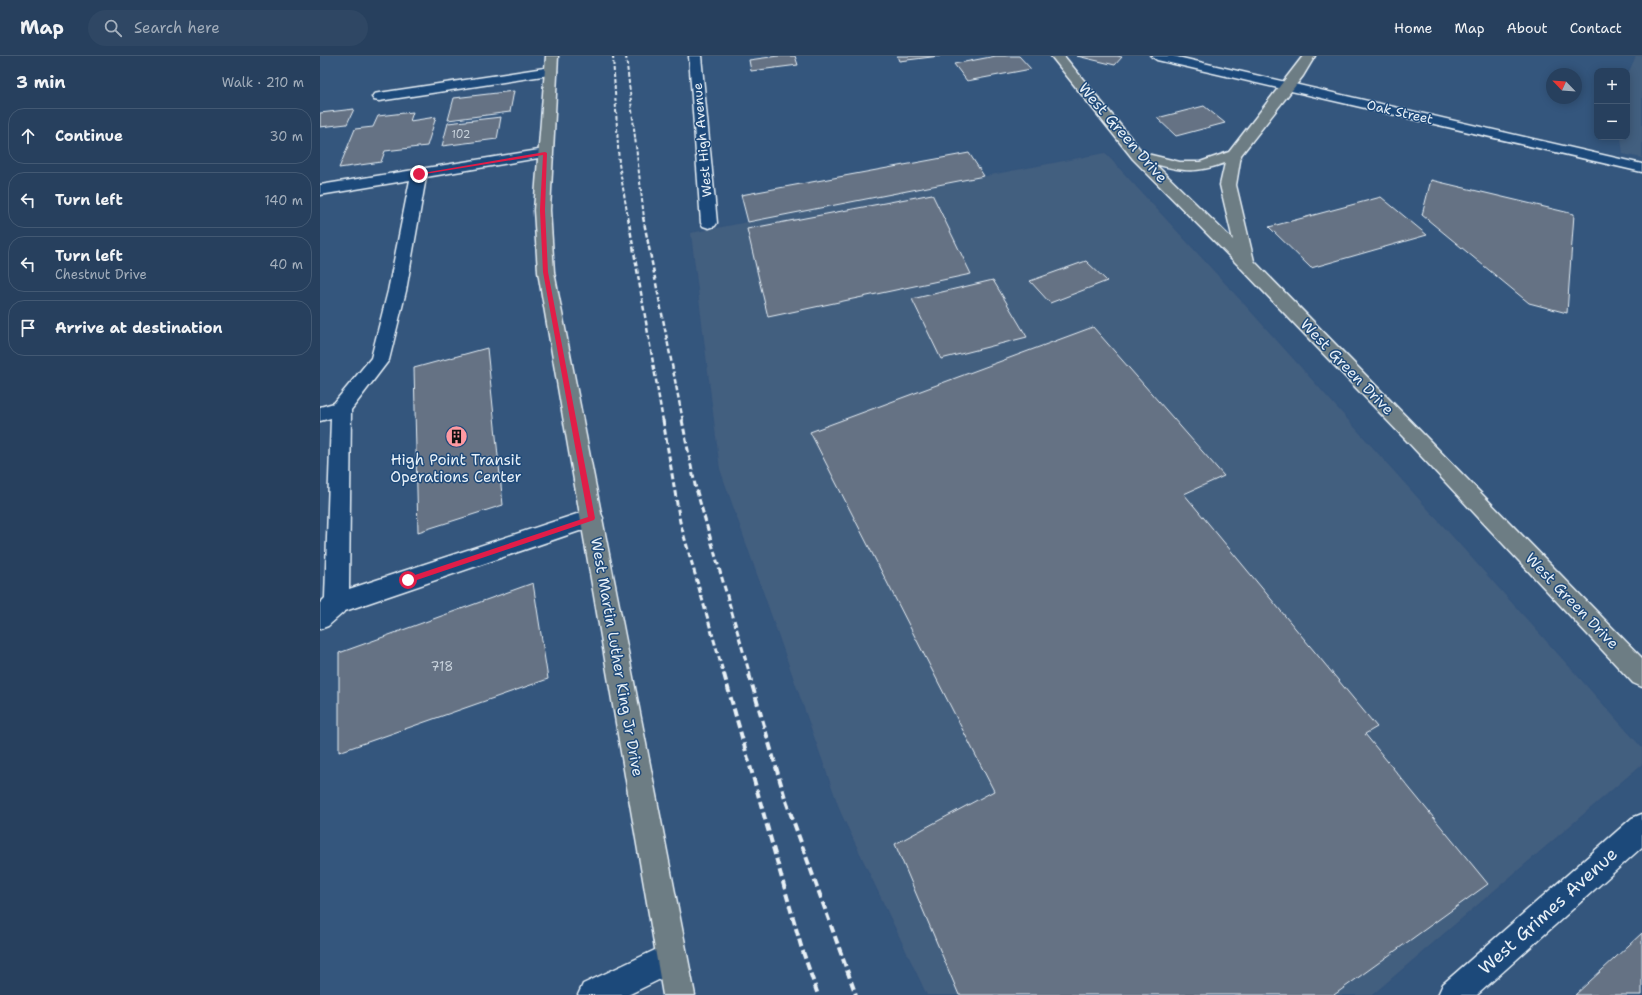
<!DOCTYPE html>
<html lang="en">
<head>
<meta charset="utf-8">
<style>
	body { margin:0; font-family:"Shantell Sans",sans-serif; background:#2f4764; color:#f1f3f6 }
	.controls { position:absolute; right:12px; top:12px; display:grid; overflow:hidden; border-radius:8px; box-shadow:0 2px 10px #0003 }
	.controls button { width:36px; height:36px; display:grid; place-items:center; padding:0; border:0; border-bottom:1px solid #435973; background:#27405e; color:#f1f3f6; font:20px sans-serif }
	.compass { position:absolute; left:1226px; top:12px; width:36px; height:36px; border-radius:50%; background:#27405e; box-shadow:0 2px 10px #0003; rotate:295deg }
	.stop { position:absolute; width:12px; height:12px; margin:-9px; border:3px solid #e11d48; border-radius:50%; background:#fff }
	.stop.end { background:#e11d48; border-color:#fff; box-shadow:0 1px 4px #0008 }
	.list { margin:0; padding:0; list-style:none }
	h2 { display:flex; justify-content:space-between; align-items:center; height:52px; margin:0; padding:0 16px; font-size:17px }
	h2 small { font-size:13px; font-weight:400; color:#a4afbc }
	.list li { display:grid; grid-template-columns:26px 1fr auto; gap:12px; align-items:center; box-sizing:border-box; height:56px; margin:0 8px 8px; padding:0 8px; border:1px solid #435973; border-radius:16px }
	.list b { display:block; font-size:15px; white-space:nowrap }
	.list p { margin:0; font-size:13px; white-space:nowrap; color:#a4afbc }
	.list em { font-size:13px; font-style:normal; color:#a4afbc }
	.icon { flex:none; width:22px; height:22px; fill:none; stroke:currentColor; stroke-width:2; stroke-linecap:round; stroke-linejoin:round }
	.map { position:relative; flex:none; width:1322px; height:939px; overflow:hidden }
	header { display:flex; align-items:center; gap:24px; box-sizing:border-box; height:56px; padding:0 20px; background:#27405e; border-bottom:1px solid #435973 }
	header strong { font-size:19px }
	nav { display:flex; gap:22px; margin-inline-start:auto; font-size:14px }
	.search { width:280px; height:36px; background:#2f4764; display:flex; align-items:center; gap:10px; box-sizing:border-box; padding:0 14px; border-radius:22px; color:#a4afbc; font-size:15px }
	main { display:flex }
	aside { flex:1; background:#27405e }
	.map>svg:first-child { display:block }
	.built { fill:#435e7f }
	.building { fill:#657284; stroke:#e8f1f8 }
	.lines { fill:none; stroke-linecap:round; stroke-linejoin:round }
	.minor-casing { stroke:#e8f1f8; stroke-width:3 }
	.major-casing { stroke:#e8f1f8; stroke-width:3 }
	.minor { fill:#1f4a7a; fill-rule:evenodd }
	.major { fill:#6d7d84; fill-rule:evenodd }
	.rail-far3 { stroke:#e8f1f8; stroke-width:2; stroke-dasharray:4 2; stroke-linecap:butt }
	.rail-far2 { stroke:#e8f1f8; stroke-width:2.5; stroke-dasharray:5 2.5; stroke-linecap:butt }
	.rail-far1 { stroke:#e8f1f8; stroke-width:3; stroke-dasharray:6 3; stroke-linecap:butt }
	.rail { stroke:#e8f1f8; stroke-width:4; stroke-dasharray:8 4; stroke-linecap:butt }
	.route { fill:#e11d48 }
	.labels { text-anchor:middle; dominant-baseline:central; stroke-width:3; stroke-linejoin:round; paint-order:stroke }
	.far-number-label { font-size:11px; fill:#c7d1db }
	.far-street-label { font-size:13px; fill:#e8f1f8; stroke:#1f4a7a }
	.number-label { font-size:13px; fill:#c7d1db }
	.street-label { font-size:15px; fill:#e8f1f8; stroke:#1f4a7a }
	.poi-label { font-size:15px; fill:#e8f1f8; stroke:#1f4a7a }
	.near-street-label { font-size:18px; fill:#e8f1f8; stroke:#1f4a7a }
</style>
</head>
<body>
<header>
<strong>Map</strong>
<div class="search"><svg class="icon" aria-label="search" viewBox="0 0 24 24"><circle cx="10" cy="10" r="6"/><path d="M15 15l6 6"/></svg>Search here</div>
<nav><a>Home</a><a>Map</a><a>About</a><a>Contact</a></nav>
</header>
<main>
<aside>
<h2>3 min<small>Walk · 210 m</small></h2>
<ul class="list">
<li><svg class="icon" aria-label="ahead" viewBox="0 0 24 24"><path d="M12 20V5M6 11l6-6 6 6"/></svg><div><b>Continue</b></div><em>30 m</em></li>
<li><svg class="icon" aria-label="left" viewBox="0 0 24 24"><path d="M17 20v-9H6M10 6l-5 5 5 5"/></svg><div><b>Turn left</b></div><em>140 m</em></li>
<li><svg class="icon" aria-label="left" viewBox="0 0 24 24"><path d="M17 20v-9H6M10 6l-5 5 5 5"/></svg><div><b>Turn left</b><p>Chestnut Drive</p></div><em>40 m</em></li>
<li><svg class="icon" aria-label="arrive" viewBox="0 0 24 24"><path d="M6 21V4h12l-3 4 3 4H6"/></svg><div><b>Arrive at destination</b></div></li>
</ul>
</aside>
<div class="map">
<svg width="1322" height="939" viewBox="0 0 1322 939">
	<rect width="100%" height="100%" fill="#34567d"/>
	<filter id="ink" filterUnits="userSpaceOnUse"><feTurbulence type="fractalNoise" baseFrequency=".025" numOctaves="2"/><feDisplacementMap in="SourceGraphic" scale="8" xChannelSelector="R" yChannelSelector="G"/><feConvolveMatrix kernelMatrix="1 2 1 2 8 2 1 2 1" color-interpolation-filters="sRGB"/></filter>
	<g filter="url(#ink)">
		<g class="built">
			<path d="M1316,0h6v102l-19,-4 -2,-17h6v-61z"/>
			<path d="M785,97l138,150 399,445v16l-270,231h-445l-86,-182 -121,-344 -29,-236z"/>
		</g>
		<g class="building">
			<path d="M458,0h17l3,9 -47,6 -2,-11z"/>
			<path d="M577,0h43l-41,5z"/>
			<path d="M676,0h23l12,13 -64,12 -13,-17z"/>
			<path d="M757,0h40l5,1 -7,8z"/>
			<path d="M194,35l-4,21 -62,8 6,-22z"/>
			<path d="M884,50l21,17 -49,13 -19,-18z"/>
			<path d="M34,53l-7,15 -27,3v-14z"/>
			<path d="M93,56l-3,9 26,-4 -9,29 -42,5 -4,11 -42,6 16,-39 18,-2 5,-11z"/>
			<path d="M181,61l-4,22 -55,7 6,-23z"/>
			<path d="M649,97l15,23 -236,46 -7,-27z"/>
			<path d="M1111,124l143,34 -7,99 -38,-10 -107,-88z"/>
			<path d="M612,138l39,80 -203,43 -21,-88z"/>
			<path d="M1061,141l46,38 -116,33 -42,-41z"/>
			<path d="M766,205l21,20 -57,22 -20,-22z"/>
			<path d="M673,224l34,57 -86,22 -29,-60z"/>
			<path d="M773,271l131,149 -40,18 193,233 -12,7 123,150 -154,111h-375l-64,-151 99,-53 -184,-359z"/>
			<path d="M167,292l16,157 -85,27 -4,-164z"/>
			<path d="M213,527l15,96 -209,73v-99z"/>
			<path d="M1322,877v62h-67z"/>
		</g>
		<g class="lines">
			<defs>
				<g id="minor">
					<path d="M369,0h12l16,167 -2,3 -6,2 -6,-2 -2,-3z"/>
					<path d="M831,0h22l469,108v8l-485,-112z"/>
					<path d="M231,11l6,4 -1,3 -177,27 -5,-1 -2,-3 2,-3 5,-1z"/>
					<path d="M225,93l5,1 2,3 -2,3 -124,21 -20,114 -17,69 -38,50 -2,179 243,-80 8,3 3,6 -3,6 -255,87 -17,15 -8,3v-26l5,-5 6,-180 -11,3v-14l14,-4 37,-45 17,-67 22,-111 -90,15v-10z"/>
					<path d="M1322,758v33l-165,148h-39l5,-11 189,-166z"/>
					<path d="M352,886l11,4 4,11 -4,11 -55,27h-50l5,-11z"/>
				</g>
				<g id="major">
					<path d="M226,0h12l-8,154 4,62 141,723h-32l-125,-723 -4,-62z"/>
					<path d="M731,0h13l79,97 37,9h20l29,-10 74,-96h12l-12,20 -62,79 -5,30 18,76 388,397v29l-9,-4 -227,-243 -166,-173 -107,-108zM905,107l-5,22 13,55 -78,-76c30,8 41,9 70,-1z"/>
				</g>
			</defs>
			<use href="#minor" class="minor-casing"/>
			<use href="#major" class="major-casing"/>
			<use href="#minor" class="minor"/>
			<use href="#major" class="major"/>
			<g class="rail-far3">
				<path d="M293,0l6,108 9,54"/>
				<path d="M306,0l18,162"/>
			</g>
			<g class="rail-far2">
				<path d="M308,161l35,204"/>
				<path d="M323,161l40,204"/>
			</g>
			<g class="rail-far1">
				<path d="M343,364l17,102 44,153"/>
				<path d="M362,364l13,65 55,190"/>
			</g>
			<g class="rail">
				<path d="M404,618l77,272 17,49"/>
				<path d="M429,618l36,124 71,197"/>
			</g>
		</g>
	</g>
	<path class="route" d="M225,96l2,1 -2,57 3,62 47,246 -1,2 -186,63 -2,-1v-4l182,-61 -45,-245 -3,-62 3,-55 -124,20 -2,-1z"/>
	<defs>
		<symbol id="building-disc" viewBox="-11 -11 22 22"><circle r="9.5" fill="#ff9aa2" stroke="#1f4a7a"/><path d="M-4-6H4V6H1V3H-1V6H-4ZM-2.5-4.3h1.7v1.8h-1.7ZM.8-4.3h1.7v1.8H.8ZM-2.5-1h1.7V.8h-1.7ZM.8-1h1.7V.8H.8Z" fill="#111"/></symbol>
	</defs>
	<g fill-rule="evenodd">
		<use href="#building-disc" x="124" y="368" width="25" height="25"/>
	</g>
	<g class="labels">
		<g class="far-number-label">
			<text x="141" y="78">102</text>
		</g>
		<g class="far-street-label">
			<text transform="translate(1080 56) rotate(13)">Oak Street</text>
			<text transform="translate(382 84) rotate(-95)">West High Avenue</text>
		</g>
		<g class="number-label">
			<text x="122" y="610">718</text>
		</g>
		<g class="street-label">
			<text transform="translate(803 77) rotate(49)">West Green Drive</text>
			<text transform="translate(1027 311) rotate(46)">West Green Drive</text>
			<text transform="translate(1252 545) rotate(46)">West Green Drive</text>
			<text transform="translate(297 601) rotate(80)">West Martin Luther King Jr Drive</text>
		</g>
		<g class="poi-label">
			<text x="136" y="404">High Point Transit<tspan x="136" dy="17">Operations Center</tspan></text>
		</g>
		<g class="near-street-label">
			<text transform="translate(1228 855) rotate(-42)">West Grimes Avenue</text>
		</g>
	</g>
</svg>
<div class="controls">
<button>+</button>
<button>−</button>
</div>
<svg class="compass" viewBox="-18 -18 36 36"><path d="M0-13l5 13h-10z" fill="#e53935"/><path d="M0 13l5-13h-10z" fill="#a4afbc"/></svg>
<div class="stop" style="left:88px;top:524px"></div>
<div class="stop end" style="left:99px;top:118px"></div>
</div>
</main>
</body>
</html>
